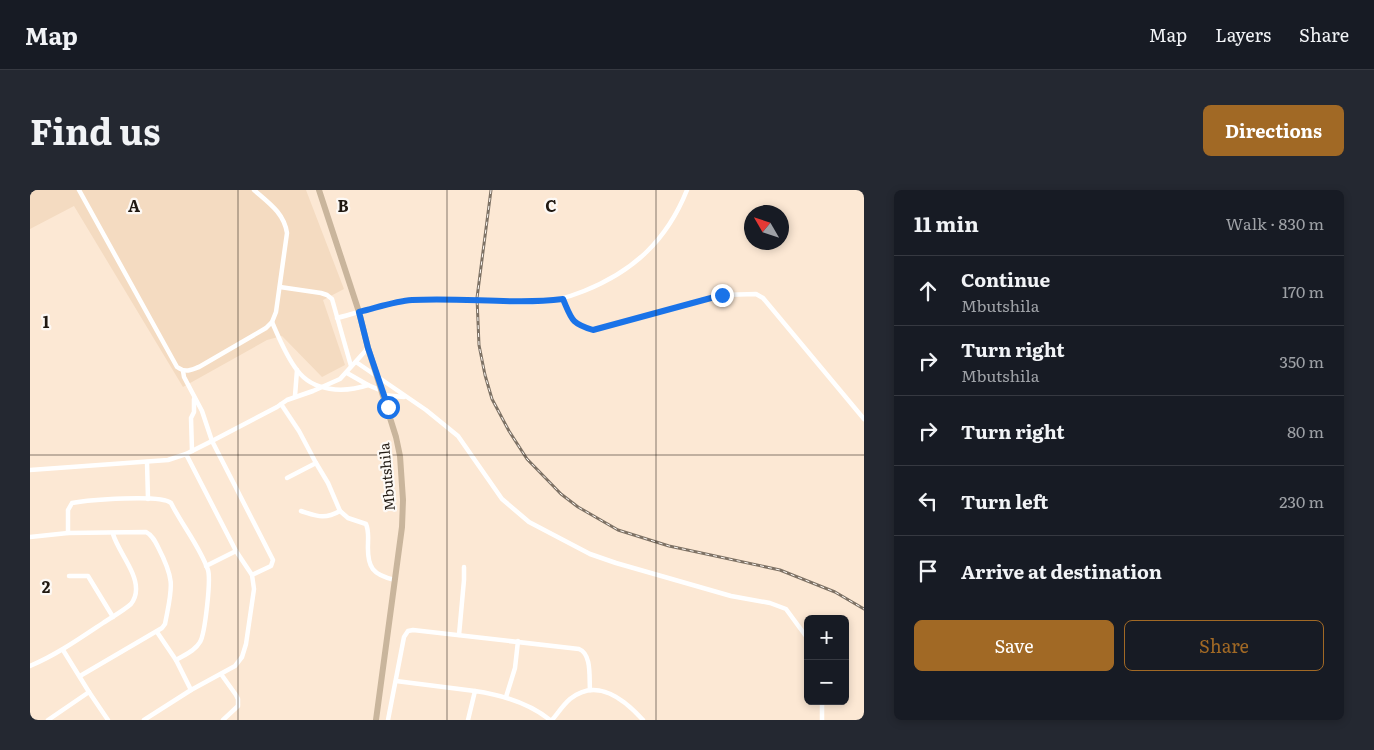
<!DOCTYPE html>
<html lang="en">
<head>
<meta charset="utf-8">
<style>
	body { margin:0; font-family:Literata,serif; background:#242831; color:#f1f3f6 }
	.controls { position:absolute; right:15px; bottom:15px; display:grid; overflow:hidden; border-radius:8px; box-shadow:0 2px 8px #0003 }
	.controls button { width:45px; height:45px; display:grid; place-items:center; padding:0; border:0; border-bottom:1px solid #363941; background:#171b24; color:#f1f3f6; font:25px sans-serif }
	.compass { position:absolute; left:714px; top:15px; width:45px; height:45px; border-radius:50%; background:#171b24; box-shadow:0 2px 8px #0003; rotate:309deg }
	.stop { position:absolute; width:15px; height:15px; margin:-11px; border:4px solid #1a73e8; border-radius:50%; background:#fff }
	.stop.end { background:#1a73e8; border-color:#fff; box-shadow:0 1px 5px #0008 }
	.list { margin:0; padding:0; list-style:none }
	h2 { display:flex; justify-content:space-between; align-items:center; height:65px; margin:0; padding:0 20px; font-size:21px }
	h2 small { font-size:16px; font-weight:400; color:#9ea1a6 }
	.list li { display:grid; grid-template-columns:32px 1fr auto; gap:15px; align-items:center; box-sizing:border-box; height:70px; padding:0 20px; border-top:1px solid #363941 }
	.list b { display:block; font-size:19px; white-space:nowrap }
	.list p { margin:0; font-size:16px; white-space:nowrap; color:#9ea1a6 }
	.list em { font-size:16px; font-style:normal; color:#9ea1a6 }
	.actions { display:flex; gap:10px; padding:15px 20px }
	.actions a { flex:1; padding:11px 0; border:1px solid #a16925; border-radius:8px; text-align:center; font-size:18px; color:#a16925 }
	.actions .main { background:#a16925; color:#fff }
	.icon { flex:none; width:28px; height:28px; fill:none; stroke:currentColor; stroke-width:2; stroke-linecap:round; stroke-linejoin:round }
	.map { position:relative; flex:none; width:834px; height:530px; overflow:hidden; border-radius:8px }
	header { display:flex; align-items:center; gap:30px; box-sizing:border-box; height:70px; padding:0 25px; background:#171b24; border-bottom:1px solid #363941 }
	header strong { font-size:24px }
	nav { display:flex; gap:28px; margin-inline-start:auto; font-size:18px }
	.intro { display:flex; align-items:center; justify-content:space-between; box-sizing:border-box; height:120px; padding:0 30px }
	h1 { margin:0; font-size:35px }
	.button { padding:12px 22px; border-radius:8px; background:#a16925; color:#fff; font-size:18px; font-weight:700 }
	main { display:flex; gap:30px; padding:0 30px }
	aside { flex:1; background:#171b24; border-radius:8px; box-shadow:0 2px 8px #0003 }
	.map>svg:first-child { display:block }
	.built { fill:#f4dbc1 }
	.lines { fill:none; stroke-linecap:round; stroke-linejoin:round }
	.street { stroke:#fff; stroke-width:4.5 }
	.secondary { stroke:#c9b59c; stroke-width:6 }
	.rail-casing { stroke:#7e7265; stroke-width:3 }
	.rail { stroke:#fdf9f5; stroke-width:1; stroke-dasharray:4; stroke-linecap:butt }
	.route { stroke:#1a73e8; stroke-width:6 }
	.grid { fill:none; stroke:#201912; stroke-width:1; stroke-opacity:0.55 }
	.labels { text-anchor:middle; dominant-baseline:central; stroke-width:4.5; stroke-linejoin:round; paint-order:stroke }
	.street-label { font-size:14px; fill:#201912; stroke:#fdf9f5 }
	.grid-label { font-size:16px; text-anchor:middle; font-weight:bold; fill:#201912; stroke:#fdf9f5; stroke-width:4.5; stroke-linejoin:round; paint-order:stroke }
</style>
</head>
<body>
<header>
<strong>Map</strong>
<nav><a>Map</a><a>Layers</a><a>Share</a></nav>
</header>
<div class="intro"><h1>Find us</h1><a class="button">Directions</a></div>
<main>
<div class="map">
<svg width="834" height="530" viewBox="0 0 834 530">
	<rect width="100%" height="100%" fill="#fce8d4"/>
	<path class="built" d="M0,0h276l38,99 -21,11 22,65 -23,12 -40,-41 -15,4 -84,47 -109,-181 -44,23z"/>
	<g class="lines">
		<g class="street">
			<path d="M49,0l98,177c9,6 13,3 22,0l67,-39 6,-6 4,-10 11,-79c-3,-20 -18,-30 -33,-43"/>
			<path d="M250,97l41,6 6,2 5,4 19,67"/>
			<path d="M533,109c9,21 7,24 30,31l129,-35 34,-1 7,4 101,121"/>
			<path d="M307,128c24,-6 50,-16 74,-18 42,-4 84,4 126,2 17,0 32,-5 47,-11 50,-20 83,-51 103,-101"/>
			<path d="M242,132c7,16 14,34 25,48 16,22 47,23 71,15l14,6"/>
			<path d="M326,172l70,48 32,26 44,63 27,23 61,32 26,9 115,33 39,7 16,6 22,30"/>
			<path d="M153,181l1,6 18,34 10,30 61,119 -2,6 -19,9"/>
			<path d="M317,183l21,12"/>
			<path d="M353,205l21,2"/>
			<path d="M265,206l2,-26"/>
			<path d="M251,214l18,27 17,32 -29,15"/>
			<path d="M162,261l-1,-33 3,-6v-13"/>
			<path d="M117,272l1,37"/>
			<path d="M0,280l138,-10 18,-6 26,-13 65,-34 10,-7 26,-9 27,-12 28,-31"/>
			<path d="M271,321c16,5 23,9 39,0l-12,-28 -12,-20"/>
			<path d="M310,321l8,7 18,6c3,7 2,13 2,20 -1,24 5,31 27,36"/>
			<path d="M38,343v-23l4,-7c16,-3 89,-9 99,0 11,22 29,44 37,67 3,10 -3,64 -8,72 -5,9 -16,13 -24,18"/>
			<path d="M0,347l38,-4 78,-1c6,3 9,9 12,15 18,35 14,40 7,77l-3,4 -82,48"/>
			<path d="M176,376l30,-15"/>
			<path d="M39,386h19l25,41"/>
			<path d="M127,442l19,28 15,30"/>
			<path d="M429,445l5,-55v-13"/>
			<path d="M0,476c26,-11 49,-27 73,-43 9,-6 20,-12 28,-19 3,-4 5,-10 5,-14 1,-18 -18,-39 -23,-56"/>
			<path d="M191,484l15,21 2,4v7l-15,14"/>
			<path d="M366,491l79,10"/>
			<path d="M59,502l19,28"/>
			<path d="M476,507l9,-29 3,-27"/>
			<path d="M0,529v1"/>
			<path d="M18,530l41,-28 -26,-42"/>
			<path d="M114,530l47,-30 44,-24 7,-9 4,-13 8,-55 -2,-14 -16,-24 -50,-97"/>
			<path d="M358,530l16,-83 4,-6 5,-1 166,19c13,5 10,29 11,41"/>
			<path d="M438,530l7,-29c27,4 54,12 75,29"/>
			<path d="M522,530c6,-7 11,-15 18,-21 27,-22 54,0 73,21"/>
			<path d="M792,530v-19"/>
		</g>
		<path class="secondary" d="M289,0l40,122 9,36 28,89 4,19 3,44 -1,27 -26,193"/>
		<defs>
			<path id="rail" d="M461,0l-14,108 2,47 6,30 7,24 17,32 18,28 34,35 17,13 40,23 51,16 111,24 55,22 29,17"/>
		</defs>
		<use href="#rail" class="rail-casing"/>
		<use href="#rail" class="rail"/>
	</g>
	<g class="lines">
		<path class="route" d="M358,217l-20,-59 -9,-36c17,-4 36,-11 53,-12 51,-3 101,5 151,-1 9,21 8,24 30,31l129,-35"/>
	</g>
	<path class="grid" d="M208,0v530M417,0v530M626,0v530M0,265h834"/>
	<g class="labels">
		<g class="street-label">
			<text transform="translate(356 287) rotate(-95)">Mbutshila</text>
		</g>
	</g>
	<g class="grid-label">
		<text x="104" y="22">A</text>
		<text x="313" y="22">B</text>
		<text x="521" y="22">C</text>
		<text x="16" y="138">1</text>
		<text x="16" y="403">2</text>
	</g>
</svg>
<div class="controls">
<button>+</button>
<button>−</button>
</div>
<svg class="compass" viewBox="-18 -18 36 36"><path d="M0-13l5 13h-10z" fill="#e53935"/><path d="M0 13l5-13h-10z" fill="#9ea1a6"/></svg>
<div class="stop" style="left:358px;top:217px"></div>
<div class="stop end" style="left:692px;top:105px"></div>
</div>
<aside>
<h2>11 min<small>Walk · 830 m</small></h2>
<ul class="list">
<li><svg class="icon" aria-label="ahead" viewBox="0 0 24 24"><path d="M12 20V5M6 11l6-6 6 6"/></svg><div><b>Continue</b><p>Mbutshila</p></div><em>170 m</em></li>
<li><svg class="icon" aria-label="right" viewBox="0 0 24 24"><path d="M7 20v-9h11M14 6l5 5-5 5"/></svg><div><b>Turn right</b><p>Mbutshila</p></div><em>350 m</em></li>
<li><svg class="icon" aria-label="right" viewBox="0 0 24 24"><path d="M7 20v-9h11M14 6l5 5-5 5"/></svg><div><b>Turn right</b></div><em>80 m</em></li>
<li><svg class="icon" aria-label="left" viewBox="0 0 24 24"><path d="M17 20v-9H6M10 6l-5 5 5 5"/></svg><div><b>Turn left</b></div><em>230 m</em></li>
<li><svg class="icon" aria-label="arrive" viewBox="0 0 24 24"><path d="M6 21V4h12l-3 4 3 4H6"/></svg><div><b>Arrive at destination</b></div></li>
</ul>
<div class="actions"><a class="main">Save</a><a>Share</a></div>
</aside>
</main>
</body>
</html>
